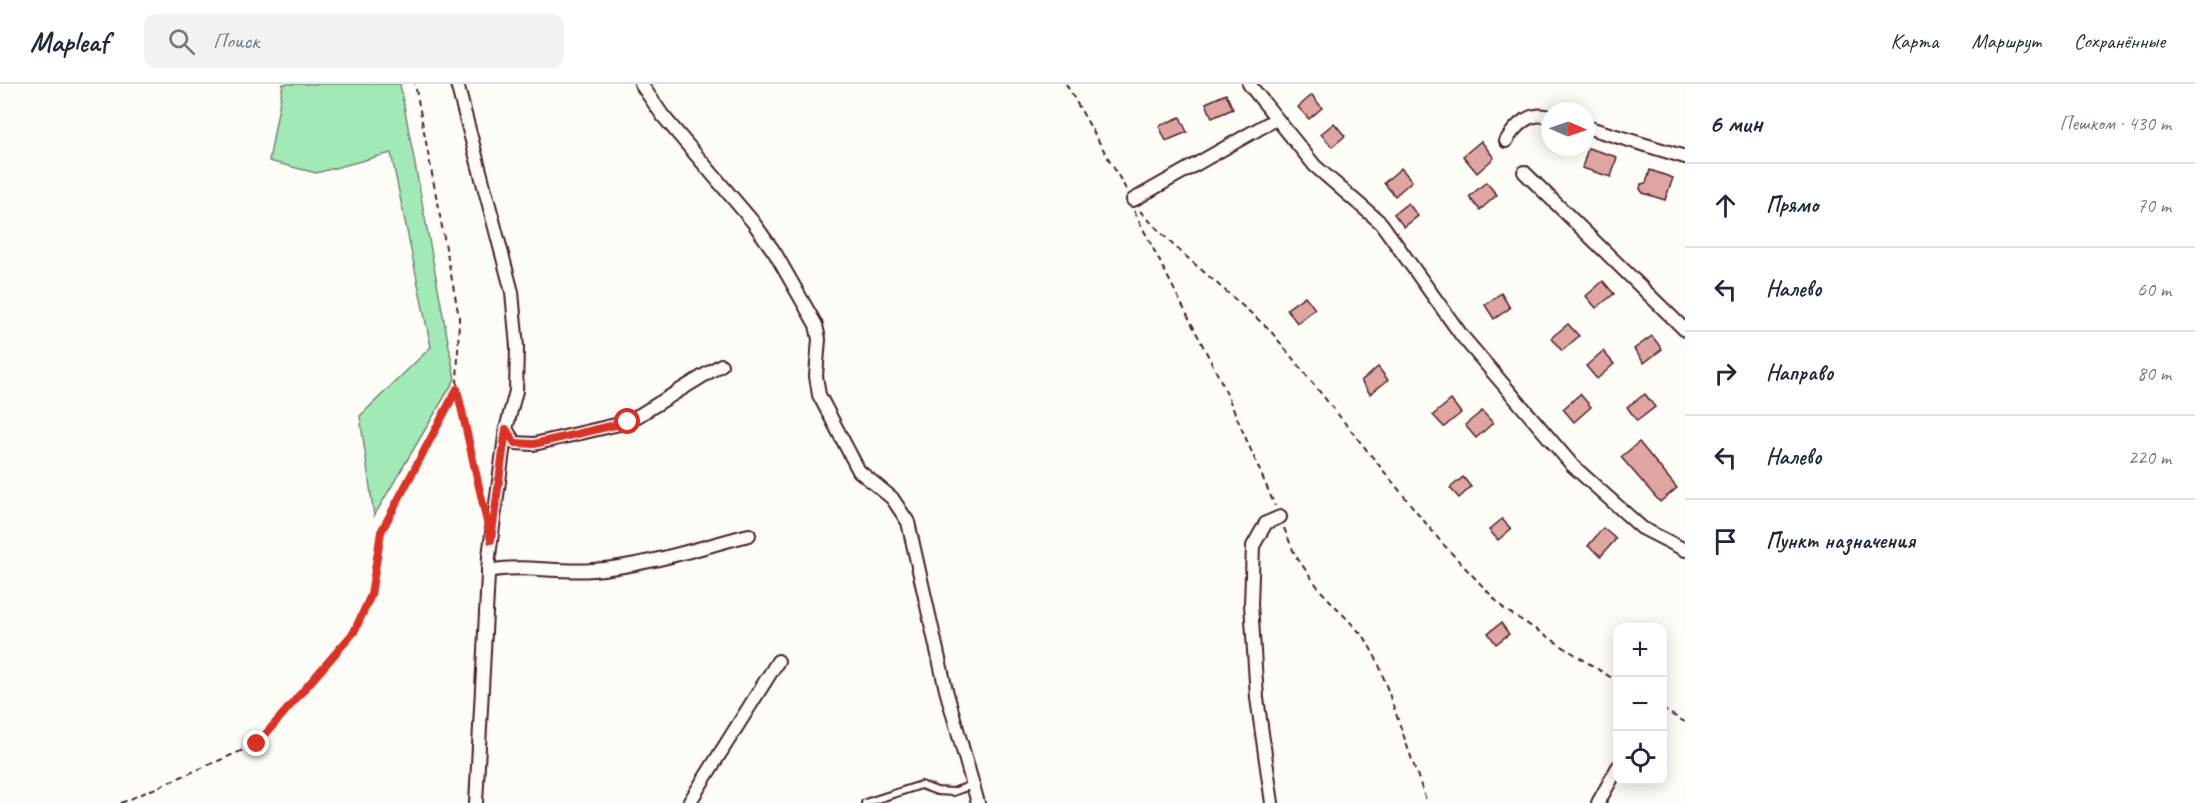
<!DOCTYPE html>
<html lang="ru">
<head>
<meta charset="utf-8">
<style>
	body { margin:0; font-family:Caveat,sans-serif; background:#f2f2f3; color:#1f2937 }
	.controls { position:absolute; right:18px; bottom:18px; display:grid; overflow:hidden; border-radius:12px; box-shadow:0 3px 15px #0003 }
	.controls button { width:54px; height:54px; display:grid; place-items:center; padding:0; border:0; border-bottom:2px solid #e0e1e3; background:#fff; color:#1f2937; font:30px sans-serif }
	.compass { position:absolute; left:1541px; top:18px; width:54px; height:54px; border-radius:50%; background:#fff; box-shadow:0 3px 15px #0003; rotate:92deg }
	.stop { position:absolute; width:18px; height:18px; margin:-14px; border:4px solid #d93025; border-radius:50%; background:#fff }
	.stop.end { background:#d93025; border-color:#fff; box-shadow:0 2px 6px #0008 }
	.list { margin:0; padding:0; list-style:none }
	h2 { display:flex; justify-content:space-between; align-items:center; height:78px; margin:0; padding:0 24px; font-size:26px }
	h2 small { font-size:20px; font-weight:400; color:#747a83 }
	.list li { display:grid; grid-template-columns:39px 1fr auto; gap:18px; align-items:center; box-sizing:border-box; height:84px; padding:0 24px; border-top:2px solid #e0e1e3 }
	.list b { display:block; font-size:22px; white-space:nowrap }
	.list em { font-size:20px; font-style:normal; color:#747a83 }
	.icon { flex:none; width:33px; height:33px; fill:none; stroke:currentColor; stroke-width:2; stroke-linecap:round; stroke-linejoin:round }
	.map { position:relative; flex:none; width:1685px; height:719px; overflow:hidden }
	header { display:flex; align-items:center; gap:36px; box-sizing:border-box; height:84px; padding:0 30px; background:#fff; border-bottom:2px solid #e0e1e3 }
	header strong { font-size:28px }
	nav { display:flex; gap:33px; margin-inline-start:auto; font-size:21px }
	.search { width:420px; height:54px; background:#f2f2f3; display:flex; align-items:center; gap:15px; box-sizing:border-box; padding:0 21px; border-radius:12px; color:#747a83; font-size:22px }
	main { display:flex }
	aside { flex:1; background:#fff }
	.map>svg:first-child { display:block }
	.green { fill:#a1eab8; stroke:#768472; stroke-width:1.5 }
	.building { fill:#dfa5a2; stroke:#4a1f2b; stroke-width:1.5 }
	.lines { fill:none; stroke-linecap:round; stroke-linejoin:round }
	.lane-casing { stroke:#4a1f2b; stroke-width:10 }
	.street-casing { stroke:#4a1f2b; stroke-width:16 }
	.path { stroke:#4a1f2b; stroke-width:2; stroke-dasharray:6 4.5; stroke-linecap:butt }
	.lane { stroke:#fdfcf7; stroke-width:6 }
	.street { stroke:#fdfcf7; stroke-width:12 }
	.route { stroke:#d93025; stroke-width:8 }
</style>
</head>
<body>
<header>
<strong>Mapleaf</strong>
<div class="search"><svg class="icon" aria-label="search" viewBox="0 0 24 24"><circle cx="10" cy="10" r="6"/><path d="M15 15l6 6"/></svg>Поиск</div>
<nav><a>Карта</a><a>Маршрут</a><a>Сохранённые</a></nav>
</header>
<main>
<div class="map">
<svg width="1685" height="719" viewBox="0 0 1685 719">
	<rect width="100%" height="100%" fill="#fdfcf7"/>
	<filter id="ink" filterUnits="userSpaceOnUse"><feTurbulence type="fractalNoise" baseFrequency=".0167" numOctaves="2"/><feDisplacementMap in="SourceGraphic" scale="12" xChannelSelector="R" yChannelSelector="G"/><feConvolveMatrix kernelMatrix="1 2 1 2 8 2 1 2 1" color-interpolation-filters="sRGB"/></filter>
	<g filter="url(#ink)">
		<path class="green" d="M283,0h117l55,295 -81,137 -14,-100 71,-69 -40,-194 -75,20 -47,-12z"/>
		<g class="building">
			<path d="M1226,10l7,15 -21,9 -6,-15z"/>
			<path d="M1312,11l10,13 -13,11 -11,-12z"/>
			<path d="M1180,33l7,15 -21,9 -7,-15z"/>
			<path d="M1334,39l11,13 -13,11 -11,-13z"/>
			<path d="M1481,57l13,17 -17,15 -14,-17z"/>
			<path d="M1588,64l29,9 -6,20 -29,-9z"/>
			<path d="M1401,84l11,13 -17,15 -11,-13z"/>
			<path d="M1650,86l23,8 -8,22 -22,-7 -3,-4 1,-5 5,-1z"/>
			<path d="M1486,98l11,13 -17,15 -11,-13z"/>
			<path d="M1408,119l10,13 -14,11 -10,-13z"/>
			<path d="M1603,197l11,13 -18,14 -10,-12z"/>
			<path d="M1501,209l9,15 -16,11 -9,-14z"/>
			<path d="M1305,212l10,13 -18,14 -10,-14z"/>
			<path d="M1568,240l11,12 -17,15 -11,-13z"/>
			<path d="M1652,252l10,13 -18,14 -10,-14z"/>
			<path d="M1603,267l11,13 -17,15 -11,-13z"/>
			<path d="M1378,283l10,13 -18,14 -9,-13z"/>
			<path d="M1580,310l11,13 -17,15 -11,-13z"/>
			<path d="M1645,310l10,13 -18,14 -10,-14z"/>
			<path d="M1451,316l10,13 -17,14 -11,-12z"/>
			<path d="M1482,327l11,12 -17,15 -11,-13z"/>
			<path d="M1639,358l38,46 -17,14 -39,-45z"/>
			<path d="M1463,393l8,10 -12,11 -9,-10z"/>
			<path d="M1502,435l9,10 -13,11 -9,-10z"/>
			<path d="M1603,444l13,11 -15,17 -13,-10z"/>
			<path d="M1501,539l8,11 -13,10 -8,-11z"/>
		</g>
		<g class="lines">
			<defs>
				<path id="lane" d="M865,719l56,-18 16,6 16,1 19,-7"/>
				<g id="street">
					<path d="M457,0l55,208 5,55 -1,44 -10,38 -17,127 -13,247"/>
					<path d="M641,0l22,32 90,106 22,31 41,72 3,14 -3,37 3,19 40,76 33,27 16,24 38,168 32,113"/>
					<path d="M1249,0l66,82 66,57 81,113 111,130 69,62 43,22"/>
					<path d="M1586,43l99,30"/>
					<path d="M1506,57c10,-16 23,-30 44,-24"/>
					<path d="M1524,88l161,158"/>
					<path d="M1133,116l143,-81"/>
					<path d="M506,345l9,14 19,1 94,-22 93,-57"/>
					<path d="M488,487c35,-7 69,2 105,-1 52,-4 105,-22 156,-35"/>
					<path d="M689,719l89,-142"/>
					<path d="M1272,719l-15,-105 -6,-94 2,-58 13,-23 14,-6"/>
					<path d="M1598,719l20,-36"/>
				</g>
			</defs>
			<use href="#lane" class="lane-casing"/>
			<use href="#street" class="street-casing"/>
			<g class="path">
				<path d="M1066,0l61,107"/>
				<path d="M1134,127l88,172 53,123"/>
				<path d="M1140,127l33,34 96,84 172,213 63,67 114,73"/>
				<path d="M457,305l26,114"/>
				<path d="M1284,444l11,27 25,35 45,48 13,24 49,141"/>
				<path d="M1662,625l23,13"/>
				<path d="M121,719l136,-59 97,-112 17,-37 10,-63 76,-143 2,-72 -44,-233"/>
			</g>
			<use href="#lane" class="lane"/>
			<use href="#street" class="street"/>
		</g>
	</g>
	<g class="lines" filter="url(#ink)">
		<path class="route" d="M257,660l97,-112 17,-37 10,-63 76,-143 34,151 15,-111 9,14 19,1 94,-22"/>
	</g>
</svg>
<div class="controls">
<button>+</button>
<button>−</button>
<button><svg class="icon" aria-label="locate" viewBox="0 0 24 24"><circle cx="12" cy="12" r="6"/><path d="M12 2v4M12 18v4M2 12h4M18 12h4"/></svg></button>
</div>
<svg class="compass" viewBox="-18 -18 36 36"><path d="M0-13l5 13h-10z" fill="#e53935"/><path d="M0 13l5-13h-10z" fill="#747a83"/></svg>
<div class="stop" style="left:628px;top:338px"></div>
<div class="stop end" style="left:257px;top:660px"></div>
</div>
<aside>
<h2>6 мин<small>Пешком · 430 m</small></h2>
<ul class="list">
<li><svg class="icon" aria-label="ahead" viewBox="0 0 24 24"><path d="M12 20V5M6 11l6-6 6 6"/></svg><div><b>Прямо</b></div><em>70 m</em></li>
<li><svg class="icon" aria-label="left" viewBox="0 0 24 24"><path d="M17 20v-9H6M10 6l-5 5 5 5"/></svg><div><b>Налево</b></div><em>60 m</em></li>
<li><svg class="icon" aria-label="right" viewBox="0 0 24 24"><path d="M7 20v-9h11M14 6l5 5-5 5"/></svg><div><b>Направо</b></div><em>80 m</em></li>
<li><svg class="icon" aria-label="left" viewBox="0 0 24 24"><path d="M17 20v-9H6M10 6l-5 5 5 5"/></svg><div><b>Налево</b></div><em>220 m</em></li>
<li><svg class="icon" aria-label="arrive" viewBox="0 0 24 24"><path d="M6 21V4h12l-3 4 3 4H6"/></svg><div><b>Пункт назначения</b></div></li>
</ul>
</aside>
</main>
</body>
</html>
